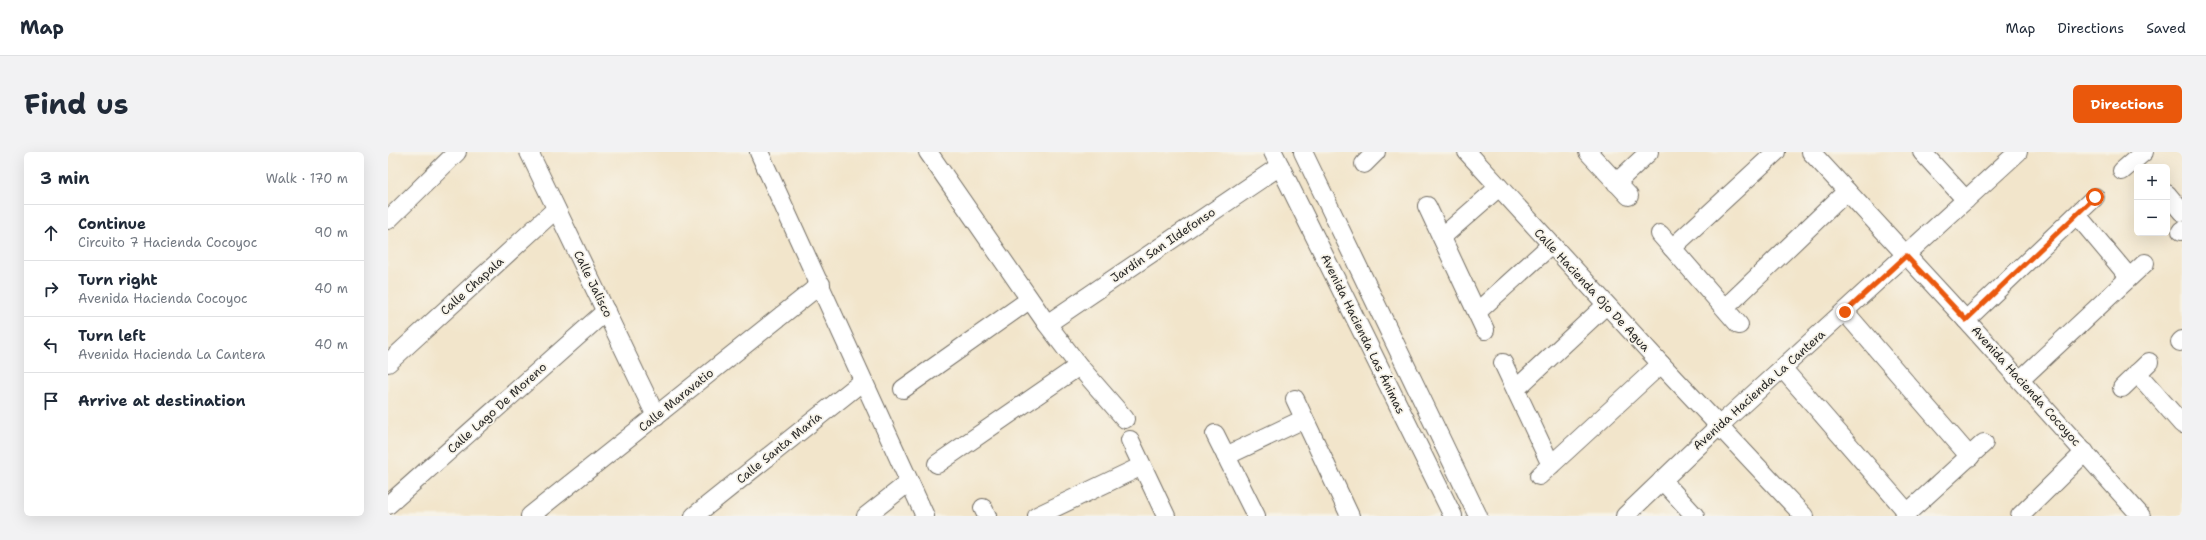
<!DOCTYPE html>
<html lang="en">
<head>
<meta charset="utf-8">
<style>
	body { margin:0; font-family:"Shantell Sans",sans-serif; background:#f2f2f3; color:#1f2937 }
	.controls { position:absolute; right:12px; top:12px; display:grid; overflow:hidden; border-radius:6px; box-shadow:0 4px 16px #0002 }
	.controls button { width:36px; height:36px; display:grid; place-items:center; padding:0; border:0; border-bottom:1px solid #e0e1e3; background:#fff; color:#1f2937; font:20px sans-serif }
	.stop { position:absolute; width:12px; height:12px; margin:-9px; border:3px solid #ea580c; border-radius:50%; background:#fff }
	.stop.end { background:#ea580c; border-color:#fff; box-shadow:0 1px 4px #0008 }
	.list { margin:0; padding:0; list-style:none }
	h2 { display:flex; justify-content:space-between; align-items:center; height:52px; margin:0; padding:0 16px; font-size:17px }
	h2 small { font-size:13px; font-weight:400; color:#747a83 }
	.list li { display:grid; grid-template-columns:26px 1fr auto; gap:12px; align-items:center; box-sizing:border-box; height:56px; padding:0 16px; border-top:1px solid #e0e1e3 }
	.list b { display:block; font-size:15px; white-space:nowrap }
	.list p { margin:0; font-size:13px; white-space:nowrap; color:#747a83 }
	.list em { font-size:13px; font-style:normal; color:#747a83 }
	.icon { flex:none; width:22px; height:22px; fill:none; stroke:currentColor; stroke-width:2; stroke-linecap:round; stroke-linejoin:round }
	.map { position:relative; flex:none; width:1794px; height:364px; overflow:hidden; border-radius:6px }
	header { display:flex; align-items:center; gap:24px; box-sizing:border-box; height:56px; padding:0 20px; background:#fff; border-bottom:1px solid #e0e1e3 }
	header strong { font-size:19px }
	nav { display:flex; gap:22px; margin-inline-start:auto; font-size:14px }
	.intro { display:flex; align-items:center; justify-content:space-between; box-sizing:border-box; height:96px; padding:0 24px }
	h1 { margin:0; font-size:28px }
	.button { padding:10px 18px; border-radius:6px; background:#ea580c; color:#fff; font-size:14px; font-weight:700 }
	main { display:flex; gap:24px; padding:0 24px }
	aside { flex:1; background:#fff; border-radius:6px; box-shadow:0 4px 16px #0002 }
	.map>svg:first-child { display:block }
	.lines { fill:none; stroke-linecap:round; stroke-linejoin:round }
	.minor-casing { stroke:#716c63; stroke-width:20 }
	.minor { stroke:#fff; stroke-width:18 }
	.route { stroke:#ea580c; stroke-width:5 }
	.labels { text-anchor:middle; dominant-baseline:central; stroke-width:3.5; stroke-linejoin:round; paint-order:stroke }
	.street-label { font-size:12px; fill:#2b2b2b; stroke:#f7f3e8 }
</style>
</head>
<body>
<header>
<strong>Map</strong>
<nav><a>Map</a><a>Directions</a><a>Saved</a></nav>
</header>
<div class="intro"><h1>Find us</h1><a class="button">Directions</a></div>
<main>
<aside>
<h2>3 min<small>Walk · 170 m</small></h2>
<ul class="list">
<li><svg class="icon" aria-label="ahead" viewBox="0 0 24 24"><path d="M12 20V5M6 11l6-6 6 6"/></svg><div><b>Continue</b><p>Circuito 7 Hacienda Cocoyoc</p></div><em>90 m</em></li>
<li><svg class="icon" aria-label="right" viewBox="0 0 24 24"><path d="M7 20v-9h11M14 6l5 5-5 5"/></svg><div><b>Turn right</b><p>Avenida Hacienda Cocoyoc</p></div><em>40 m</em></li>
<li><svg class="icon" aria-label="left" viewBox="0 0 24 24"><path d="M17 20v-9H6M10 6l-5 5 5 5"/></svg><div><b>Turn left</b><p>Avenida Hacienda La Cantera</p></div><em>40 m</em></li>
<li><svg class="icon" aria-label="arrive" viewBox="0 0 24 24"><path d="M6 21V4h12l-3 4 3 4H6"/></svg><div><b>Arrive at destination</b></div></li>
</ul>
</aside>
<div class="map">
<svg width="1794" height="364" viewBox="0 0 1794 364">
	<rect width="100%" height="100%" fill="#f7f3e8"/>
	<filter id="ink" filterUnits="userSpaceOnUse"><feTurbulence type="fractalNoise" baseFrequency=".025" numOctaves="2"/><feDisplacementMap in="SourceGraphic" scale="8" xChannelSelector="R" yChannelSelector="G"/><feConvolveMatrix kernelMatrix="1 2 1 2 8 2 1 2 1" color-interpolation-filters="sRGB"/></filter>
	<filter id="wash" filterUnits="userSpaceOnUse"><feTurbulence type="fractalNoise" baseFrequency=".012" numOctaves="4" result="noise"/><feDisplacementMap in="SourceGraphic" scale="16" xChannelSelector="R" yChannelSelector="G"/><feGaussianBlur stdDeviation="0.9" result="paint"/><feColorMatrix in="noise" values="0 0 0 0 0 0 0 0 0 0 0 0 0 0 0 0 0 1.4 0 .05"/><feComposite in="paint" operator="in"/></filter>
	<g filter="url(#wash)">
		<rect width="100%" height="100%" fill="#f2e5cb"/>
	</g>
	<g filter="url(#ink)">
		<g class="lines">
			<defs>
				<g id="minor">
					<path d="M141,0l127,264"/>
					<path d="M371,0l166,364"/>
					<path d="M540,0l119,172 32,42 46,53"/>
					<path d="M885,0l180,364"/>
					<path d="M915,0l175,364"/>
					<path d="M1079,0l194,212 143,152"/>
					<path d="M1200,0l41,44"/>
					<path d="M1423,0l155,168 175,196"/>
					<path d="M1534,0l44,48"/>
					<path d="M976,12l12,-12"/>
					<path d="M1734,19l22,-19"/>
					<path d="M1228,31l33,-31"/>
					<path d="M1779,42l15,18"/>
					<path d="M1039,54l58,124"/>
					<path d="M1689,63l52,62"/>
					<path d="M0,68l69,-68"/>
					<path d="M1793,79l1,-1"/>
					<path d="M1272,82l79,91"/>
					<path d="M1054,85l57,-50"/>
					<path d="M1284,96l104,-96"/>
					<path d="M1337,156l122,-117"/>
					<path d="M1089,160l74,-67"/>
					<path d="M1457,160l125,145"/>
					<path d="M1578,168l129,-123"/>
					<path d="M659,172l233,-158"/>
					<path d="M1792,190l2,-2"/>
					<path d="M0,211l168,-154"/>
					<path d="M1115,211l48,102"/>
					<path d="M1395,217l125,144"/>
					<path d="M1749,221l45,51"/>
					<path d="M1632,228l125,-117"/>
					<path d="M1734,236l27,-26"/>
					<path d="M515,237l126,-89"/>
					<path d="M1128,237l90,-84"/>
					<path d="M907,247l55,117"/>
					<path d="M827,282l41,82"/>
					<path d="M742,288l36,76"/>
					<path d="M838,304l78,-37"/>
					<path d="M549,312l142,-98"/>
					<path d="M1151,324l122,-112"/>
					<path d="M1274,328l33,36"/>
					<path d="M0,353l218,-194"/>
					<path d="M595,356l4,8"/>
					<path d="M142,364l291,-232"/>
					<path d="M306,364l169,-135"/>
					<path d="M478,364l43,-34"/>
					<path d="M649,364l105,-50"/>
					<path d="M1237,364l95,-91 298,-273"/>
					<path d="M1516,364l80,-73"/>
					<path d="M1632,364l65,-64"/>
				</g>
			</defs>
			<use href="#minor" class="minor-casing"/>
			<use href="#minor" class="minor"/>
		</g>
	</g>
	<g class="lines" filter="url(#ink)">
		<path class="route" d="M1457,160l61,-56 60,64 129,-123"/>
	</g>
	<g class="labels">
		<g class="street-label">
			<text transform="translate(775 93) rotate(-34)">Jardín San Ildefonso</text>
			<text transform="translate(205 132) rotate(64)">Calle Jalisco</text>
			<text transform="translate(84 134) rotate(-42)">Calle Chapala</text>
			<text transform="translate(1204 138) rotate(47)">Calle Hacienda Ojo De Agua</text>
			<text transform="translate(975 182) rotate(64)">Avenida Hacienda Las Ánimas</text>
			<text transform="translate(1638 234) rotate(48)">Avenida Hacienda Cocoyoc</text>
			<text transform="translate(1371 238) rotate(-42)">Avenida Hacienda La Cantera</text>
			<text transform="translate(288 248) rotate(-39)">Calle Maravatio</text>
			<text transform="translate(109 256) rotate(-42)">Calle Lago De Moreno</text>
			<text transform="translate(391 296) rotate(-39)">Calle Santa María</text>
		</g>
	</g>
</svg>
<div class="controls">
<button>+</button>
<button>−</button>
</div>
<div class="stop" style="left:1707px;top:45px"></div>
<div class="stop end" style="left:1457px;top:160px"></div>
</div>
</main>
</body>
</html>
